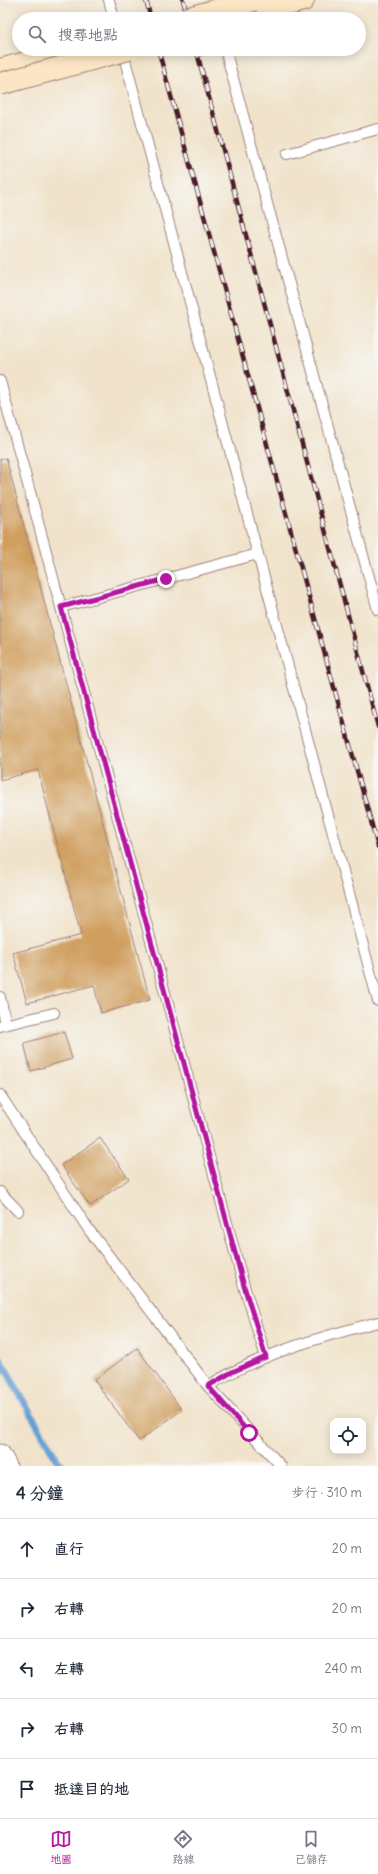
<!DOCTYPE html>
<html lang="zh-TW">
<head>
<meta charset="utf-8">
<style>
	body { margin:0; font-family:Delius,"LXGW WenKai TC",sans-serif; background:#f2f2f3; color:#1f2937 }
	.controls { position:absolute; right:12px; bottom:12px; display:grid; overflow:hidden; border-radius:8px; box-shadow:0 2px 10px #0003 }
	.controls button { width:36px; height:36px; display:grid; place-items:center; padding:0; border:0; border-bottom:1px solid #e0e1e3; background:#fff; color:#1f2937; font:20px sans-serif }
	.stop { position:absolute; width:12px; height:12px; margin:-9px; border:3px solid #b5179e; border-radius:50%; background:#fff }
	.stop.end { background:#b5179e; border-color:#fff; box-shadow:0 1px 4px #0008 }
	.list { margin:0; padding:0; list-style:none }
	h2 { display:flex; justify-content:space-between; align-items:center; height:52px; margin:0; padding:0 16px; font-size:17px }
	h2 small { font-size:13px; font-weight:400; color:#747a83 }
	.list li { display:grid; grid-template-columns:26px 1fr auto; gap:12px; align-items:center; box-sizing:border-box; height:60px; padding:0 16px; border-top:1px solid #e0e1e3 }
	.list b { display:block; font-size:15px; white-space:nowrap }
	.list em { font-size:13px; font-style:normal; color:#747a83 }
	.icon { flex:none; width:22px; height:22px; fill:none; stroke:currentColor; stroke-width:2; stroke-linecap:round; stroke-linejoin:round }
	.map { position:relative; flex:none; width:378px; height:1466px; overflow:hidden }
	.search { position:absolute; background:#fff; box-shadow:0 2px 10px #0003; left:12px; right:12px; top:12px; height:44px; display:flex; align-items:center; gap:10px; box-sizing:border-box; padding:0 14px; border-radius:22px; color:#747a83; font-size:15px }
	.sheet { height:352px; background:#fff }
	nav { display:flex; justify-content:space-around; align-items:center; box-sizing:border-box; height:56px; border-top:1px solid #e0e1e3; background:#fff; font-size:11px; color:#747a83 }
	nav a { display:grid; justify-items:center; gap:2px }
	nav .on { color:#b5179e }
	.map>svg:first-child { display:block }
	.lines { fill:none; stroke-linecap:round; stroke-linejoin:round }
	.stream { stroke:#63a0d4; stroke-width:7 }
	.building { fill:#d09f5f }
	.lane-casing { stroke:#9e817b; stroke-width:12 }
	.street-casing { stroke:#9e817b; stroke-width:23 }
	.secondary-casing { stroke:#9e817b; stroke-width:24 }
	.lane { stroke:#fff; stroke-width:10 }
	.street { stroke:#fff; stroke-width:21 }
	.secondary { stroke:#fce5c4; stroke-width:22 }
	.rail-casing { stroke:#4a1f2b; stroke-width:4.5 }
	.rail { stroke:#f6f6f2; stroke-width:3; stroke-dasharray:9; stroke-linecap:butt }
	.secondary-bridge-casing { stroke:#9e817b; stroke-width:24; stroke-linecap:butt }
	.secondary-bridge { stroke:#fce5c4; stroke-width:22 }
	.route { stroke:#b5179e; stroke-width:5 }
</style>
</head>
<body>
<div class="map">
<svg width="378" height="1466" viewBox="0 0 378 1466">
	<rect width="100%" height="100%" fill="#f6f6f2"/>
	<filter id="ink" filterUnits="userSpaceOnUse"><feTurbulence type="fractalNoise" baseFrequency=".025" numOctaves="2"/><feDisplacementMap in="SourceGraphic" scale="8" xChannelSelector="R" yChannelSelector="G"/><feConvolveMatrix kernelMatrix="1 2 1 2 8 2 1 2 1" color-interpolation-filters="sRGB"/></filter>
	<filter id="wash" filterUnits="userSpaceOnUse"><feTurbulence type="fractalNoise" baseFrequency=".012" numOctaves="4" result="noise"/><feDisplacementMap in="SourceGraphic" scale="16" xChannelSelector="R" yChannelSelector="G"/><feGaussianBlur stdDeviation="0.9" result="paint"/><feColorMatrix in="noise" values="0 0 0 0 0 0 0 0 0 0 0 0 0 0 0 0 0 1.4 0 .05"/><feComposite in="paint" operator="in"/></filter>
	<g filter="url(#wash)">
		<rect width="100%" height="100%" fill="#f1e3cb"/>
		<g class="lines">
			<path class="stream" d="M0,1359l57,101 6,6"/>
		</g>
		<g id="blocks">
			<g class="building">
				<path d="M6,458l144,542 -49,13 -7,-28 -67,18 -14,-50 68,-18 -43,-165 -38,10v-321z"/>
				<path d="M64,1032l8,27 -41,12 -7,-28z"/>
				<path d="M100,1138l29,41 -39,27 -29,-41z"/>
				<path d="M137,1348l45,62 -43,31 -45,-61z"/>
			</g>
		</g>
	</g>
	<g filter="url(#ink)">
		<use href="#blocks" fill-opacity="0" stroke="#9e817b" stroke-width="1"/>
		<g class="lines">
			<defs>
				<g id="lane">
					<path d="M109,0l5,19"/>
					<path d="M122,49l256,952"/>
					<path d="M225,49l153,561"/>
					<path d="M287,154l91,-25"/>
					<path d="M0,381l244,905 22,71"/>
					<path d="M61,607l197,-53"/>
					<path d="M0,997l6,27"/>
					<path d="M0,1026l54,-13"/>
					<path d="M0,1095l89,135 119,156 73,80"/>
					<path d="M0,1192l18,19"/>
					<path d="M208,1386c52,-32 112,-49 170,-64"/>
				</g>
				<path id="street" d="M0,1455l6,11"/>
				<g id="secondary">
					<path d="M235,19l68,-19"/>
					<path d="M0,70l76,-21"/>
				</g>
			</defs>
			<use href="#lane" class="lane-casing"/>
			<use href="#street" class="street-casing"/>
			<use href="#secondary" class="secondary-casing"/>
			<use href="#lane" class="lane"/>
			<use href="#street" class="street"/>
			<use href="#secondary" class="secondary"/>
			<defs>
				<g id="rail">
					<path d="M146,0l5,19"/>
					<path d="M183,0l5,19"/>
					<path d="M158,49l220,798"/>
					<path d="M196,49l182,678"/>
				</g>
			</defs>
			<use href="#rail" class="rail-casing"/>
			<use href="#rail" class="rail"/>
			<defs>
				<g id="secondary-bridge">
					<path d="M185,19l69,-19"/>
					<path d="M0,84l129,-35"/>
				</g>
			</defs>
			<use href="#secondary-bridge" class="secondary-bridge-casing"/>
			<use href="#secondary-bridge" class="secondary-bridge"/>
		</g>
	</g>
	<g class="lines" filter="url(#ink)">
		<path class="route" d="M166,579l-105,28 183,679 22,71 -34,15 -24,14 41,47"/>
	</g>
</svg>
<div class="controls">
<button><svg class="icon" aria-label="locate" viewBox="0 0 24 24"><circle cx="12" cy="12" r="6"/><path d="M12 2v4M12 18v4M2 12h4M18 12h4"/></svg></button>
</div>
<div class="stop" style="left:249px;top:1433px"></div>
<div class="stop end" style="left:166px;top:579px"></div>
<div class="search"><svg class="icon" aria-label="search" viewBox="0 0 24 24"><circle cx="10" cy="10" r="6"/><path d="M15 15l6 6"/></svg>搜尋地點</div>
</div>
<section class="sheet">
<h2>4 分鐘<small>步行 · 310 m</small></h2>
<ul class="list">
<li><svg class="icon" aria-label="ahead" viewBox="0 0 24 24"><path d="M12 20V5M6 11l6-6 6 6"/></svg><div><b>直行</b></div><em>20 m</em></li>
<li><svg class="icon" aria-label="right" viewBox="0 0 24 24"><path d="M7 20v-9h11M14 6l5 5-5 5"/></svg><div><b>右轉</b></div><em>20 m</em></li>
<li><svg class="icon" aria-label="left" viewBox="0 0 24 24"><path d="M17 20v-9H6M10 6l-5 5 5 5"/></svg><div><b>左轉</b></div><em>240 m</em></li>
<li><svg class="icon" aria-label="right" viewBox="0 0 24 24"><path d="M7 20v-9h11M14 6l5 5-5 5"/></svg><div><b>右轉</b></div><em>30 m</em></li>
<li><svg class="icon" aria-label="arrive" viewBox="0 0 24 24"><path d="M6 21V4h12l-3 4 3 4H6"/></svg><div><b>抵達目的地</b></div></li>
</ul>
</section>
<nav>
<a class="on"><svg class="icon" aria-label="map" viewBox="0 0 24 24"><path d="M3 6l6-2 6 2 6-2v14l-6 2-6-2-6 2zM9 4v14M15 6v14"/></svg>地圖</a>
<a><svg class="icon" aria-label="directions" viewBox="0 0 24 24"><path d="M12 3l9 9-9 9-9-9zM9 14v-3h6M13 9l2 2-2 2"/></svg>路線</a>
<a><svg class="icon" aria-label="saved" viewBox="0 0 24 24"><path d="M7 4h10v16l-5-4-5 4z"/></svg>已儲存</a>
</nav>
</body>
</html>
